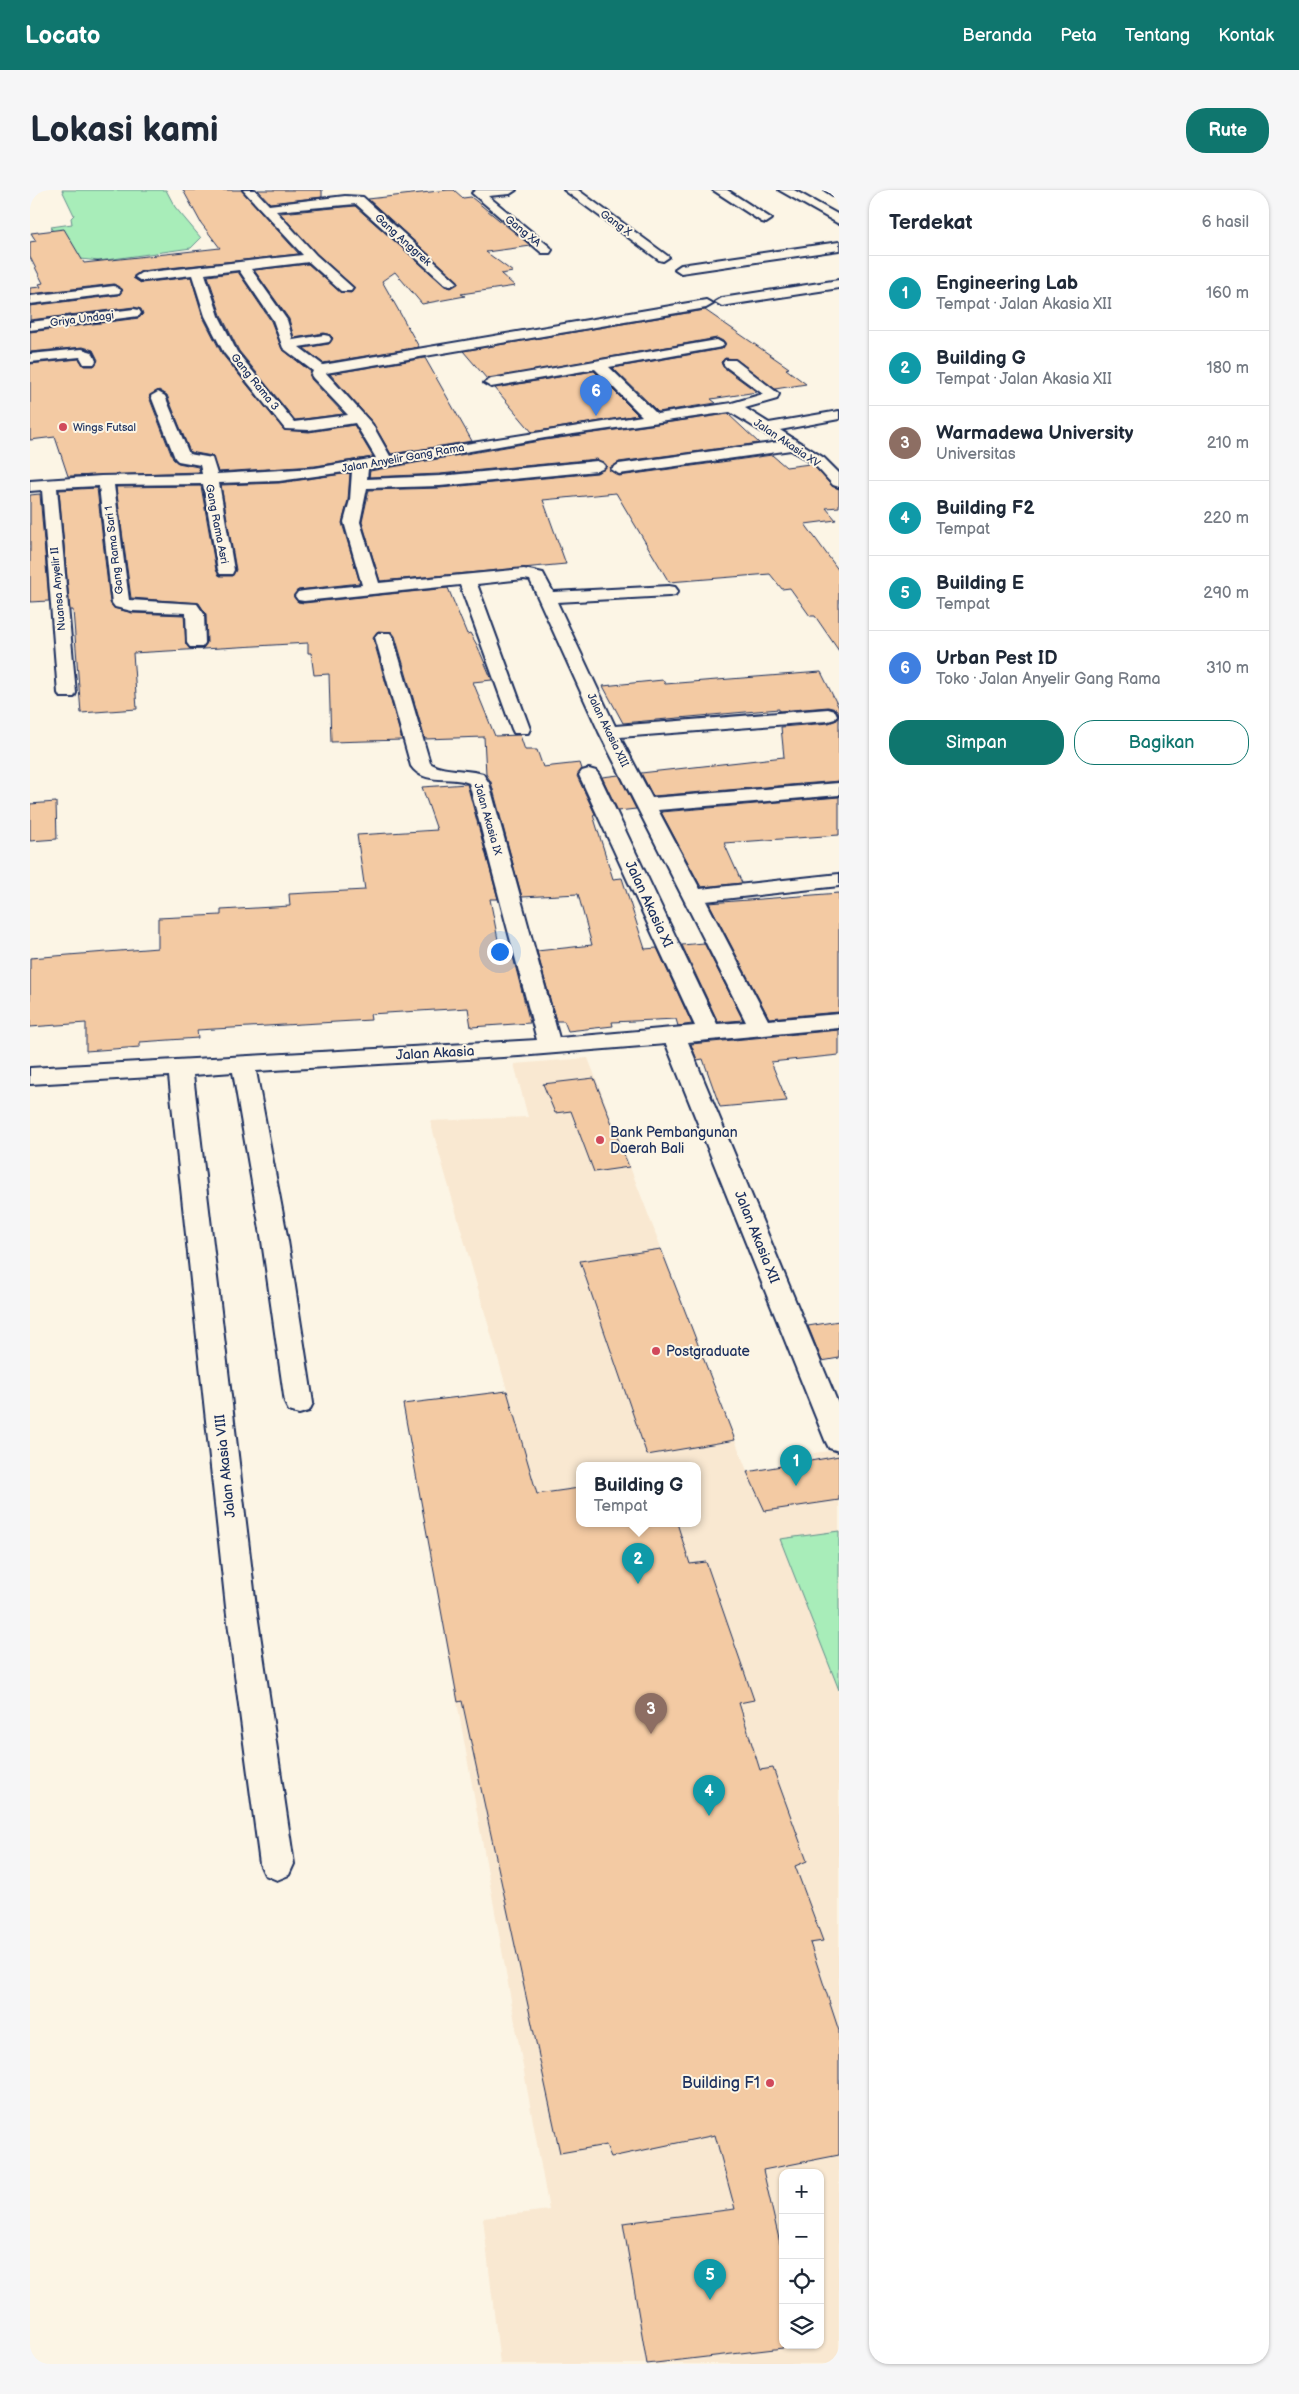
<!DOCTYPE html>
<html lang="id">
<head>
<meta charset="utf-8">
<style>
	body { margin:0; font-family:"Balsamiq Sans",sans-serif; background:#f6f6f7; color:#1f2937 }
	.controls { position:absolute; right:15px; bottom:15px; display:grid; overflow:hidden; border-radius:10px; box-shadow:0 1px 4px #0004 }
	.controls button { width:45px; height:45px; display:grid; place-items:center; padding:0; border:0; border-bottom:1px solid #e0e1e3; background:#fff; color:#1f2937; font:25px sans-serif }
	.you { position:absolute; left:469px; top:761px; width:18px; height:18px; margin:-12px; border:4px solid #fff; border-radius:50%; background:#1a73e8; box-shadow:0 0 0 8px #1a73e833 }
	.badge { display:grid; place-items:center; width:32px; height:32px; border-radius:50%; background:#0f766e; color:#fff; font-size:16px; font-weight:700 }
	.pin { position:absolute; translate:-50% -41px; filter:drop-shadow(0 1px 2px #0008) }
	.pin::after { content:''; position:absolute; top:26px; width:18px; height:15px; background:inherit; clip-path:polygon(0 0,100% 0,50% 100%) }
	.popup { position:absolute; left:546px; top:1272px; width:125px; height:65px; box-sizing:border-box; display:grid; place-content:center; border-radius:10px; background:#fff; filter:drop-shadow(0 1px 4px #0005); font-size:16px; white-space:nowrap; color:#747a83 }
	.popup b { font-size:19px; color:#1f2937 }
	.popup::after { content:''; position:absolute; left:50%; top:100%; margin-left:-10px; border:10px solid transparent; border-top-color:#fff }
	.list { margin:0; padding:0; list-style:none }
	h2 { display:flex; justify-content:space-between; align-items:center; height:65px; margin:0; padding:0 20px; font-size:21px }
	h2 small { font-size:16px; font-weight:400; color:#747a83 }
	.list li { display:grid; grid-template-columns:32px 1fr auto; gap:15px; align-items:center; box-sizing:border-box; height:75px; padding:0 20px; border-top:1px solid #e0e1e3 }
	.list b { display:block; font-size:19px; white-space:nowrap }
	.list p { margin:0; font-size:16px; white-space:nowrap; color:#747a83 }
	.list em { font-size:16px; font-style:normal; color:#747a83 }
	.actions { display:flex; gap:10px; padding:15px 20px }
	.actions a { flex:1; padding:11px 0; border:1px solid #0f766e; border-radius:20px; text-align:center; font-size:18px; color:#0f766e }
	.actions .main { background:#0f766e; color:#fff }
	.icon { flex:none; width:28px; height:28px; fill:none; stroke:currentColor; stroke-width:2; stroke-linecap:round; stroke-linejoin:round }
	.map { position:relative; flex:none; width:809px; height:2174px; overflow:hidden; border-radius:20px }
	header { display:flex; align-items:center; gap:30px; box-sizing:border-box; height:70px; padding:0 25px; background:#0f766e; color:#fff }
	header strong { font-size:24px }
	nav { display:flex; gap:28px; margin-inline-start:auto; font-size:18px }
	.intro { display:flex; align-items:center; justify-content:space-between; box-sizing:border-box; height:120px; padding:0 30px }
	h1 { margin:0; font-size:35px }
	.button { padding:12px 22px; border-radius:20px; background:#0f766e; color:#fff; font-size:18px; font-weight:700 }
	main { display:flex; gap:30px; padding:0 30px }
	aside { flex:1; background:#fff; border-radius:20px; box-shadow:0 1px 4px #0004 }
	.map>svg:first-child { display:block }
	.built { fill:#f9e8d1; fill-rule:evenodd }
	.green { fill:#a8edb9; stroke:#628e8c }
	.building { fill:#f3caa3; stroke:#1b2f5e }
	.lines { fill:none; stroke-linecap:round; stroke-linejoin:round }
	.minor-casing { stroke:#1b2f5e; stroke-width:4 }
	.minor { fill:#fcf5e5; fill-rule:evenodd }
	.poi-dot { fill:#d1495b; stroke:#fcf5e5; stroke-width:2 }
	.labels { text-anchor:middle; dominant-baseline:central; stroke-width:4; stroke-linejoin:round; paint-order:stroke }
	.far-street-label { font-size:11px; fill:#1b2f5e; stroke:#fcf5e5 }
	.far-poi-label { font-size:11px; fill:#1b2f5e; stroke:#fcf5e5; text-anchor:start }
	.street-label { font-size:14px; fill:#1b2f5e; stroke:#fcf5e5 }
	.poi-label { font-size:14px; fill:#1b2f5e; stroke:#fcf5e5; text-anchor:start }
	.near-poi-label { font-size:16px; fill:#1b2f5e; stroke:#fcf5e5; text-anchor:end }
</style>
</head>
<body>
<header>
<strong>Locato</strong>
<nav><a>Beranda</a><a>Peta</a><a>Tentang</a><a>Kontak</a></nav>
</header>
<div class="intro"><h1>Lokasi kami</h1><a class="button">Rute</a></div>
<main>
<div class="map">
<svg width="809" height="2174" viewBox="0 0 809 2174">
	<rect width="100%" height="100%" fill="#fcf5e5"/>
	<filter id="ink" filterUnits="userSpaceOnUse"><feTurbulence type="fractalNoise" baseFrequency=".02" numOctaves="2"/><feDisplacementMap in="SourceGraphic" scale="10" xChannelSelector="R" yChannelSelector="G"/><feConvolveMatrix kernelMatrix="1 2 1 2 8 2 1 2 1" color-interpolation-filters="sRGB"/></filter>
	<g filter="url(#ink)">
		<path class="built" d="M558,868l159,413 69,-11 -3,-7 26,-3v914h-339l-17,-146 66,-8 -146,-806 104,-14 -77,-269 98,-4 -14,-53zM549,1275h118v58h-118zM753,1983h37v172h-37z"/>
		<g class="green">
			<path d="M32,0h104l9,17 26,31 -10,10 -92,13 -37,-4 -11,-30 21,-3 -1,-6 3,-3z"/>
			<path d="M809,1341v159l-59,-151z"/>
		</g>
		<g class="building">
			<path d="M153,0h58l58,64 -158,17 -8,7 8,5 50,-6 12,40 19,37 62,76 25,2 45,-7 19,32 -58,9 -97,6 -6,-16 -22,-4 -23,-57 -8,-5 -10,7 24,62 5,4 20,4 2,5 -132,4 -13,-39 -25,3v-76l49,-5 5,7h10l4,-6 -5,-10 -10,-3 -53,5v-20l109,-14 4,-4 -2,-5 -7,-2 -104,13v-14l89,-11 4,-5 -9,-6 -84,10v-6l11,-1 -2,-3 4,-1 -13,-26v-15l6,-1 -5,-8 33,-4 20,34 136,-15 -19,-25z"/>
			<path d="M228,0h64v7l-52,6z"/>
			<path d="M418,0h6l9,8 8,-1 60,49 -45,6 27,20 -12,2 14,12 -54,8 4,2 -43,8 -27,-32 -13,9 37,66 -96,16 -19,-15 25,-4 4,-6 -4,-4 -5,-1 -30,5 -5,-19 -35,-49 54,-6 32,28 11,1 4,-5 -38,-34 -37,-41 75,-7 90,80 6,2 7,-4v-3l-90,-82z"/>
			<path d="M208,82l33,49 11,28 29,23v7l33,35 -49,6 -56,-69 -18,-36 -13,-39z"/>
			<path d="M675,120l84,58 -3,1 20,15 -31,5 -39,-30 -11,-1 -4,4 2,5 34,25 -46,7 5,4 -58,9 -45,-44 109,-19 3,-7 -8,-4 -230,41 -24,-28z"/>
			<path d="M395,168l47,83 -81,13 -18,-31 -43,-49z"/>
			<path d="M564,181l44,44 -106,17 -37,-44z"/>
			<path d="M698,224l31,29 -140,19 -10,8 10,6 153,-21 14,12 24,-3 3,1 19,21 7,3v18l-13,1 10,12 -31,4 34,47v80l-24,-35h-5l-20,-28 -8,1 -12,-15 -101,8 -53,-89 -73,7 23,64 -186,17 -18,-59 7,-32 71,-2 157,-15 10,-7 -10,-7 -157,15 -71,3 1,-6 175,-31z"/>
			<path d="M320,283l-2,27 -6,23 18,60 -62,7 -4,7 4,5 6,1 144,-15 19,46 3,-1 7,12 15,35 -19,2 22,54 25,-1 5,15h12l6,17 37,-4 2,6 -5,7 18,38 -2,1 20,64 9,-1 23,71 12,-1 35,76 -14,2 -2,-7 -64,3 1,4 -45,5 -4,-10h-8l-19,-70 55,-6 -14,-51 -56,3 -31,-115 -5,-8 -2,-37 -59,2 -30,-103 -3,-4 -14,-1 -5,7 29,102 -71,2 -2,-68 -15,1 -3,-22h-3v-10l-175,10 4,56 -56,4 -8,-103h-3l-11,-120 38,-2 13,115 4,5 18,5 52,2 2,29 4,5h12l5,-6 -1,-29 -7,-11 -68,-5 -15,-111 85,-1 15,84 4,6h12l4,-6 -15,-85 58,-2z"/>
			<path d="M10,304l9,107 -19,1v-107z"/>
			<path d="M791,482l18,36v73l-186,15 -12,-23 143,-16 -3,-30 48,-4 8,-3 2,-6 -3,-5 -8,-2 -49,4v-2l-156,14 -20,-37 60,-6 2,4z"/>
			<path d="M589,585l17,34 -18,2 -16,-34z"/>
			<path d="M437,594l31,115h-8l11,56 11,-2 18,70 -59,4 -3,-19 -98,6 1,6 -174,10 1,8 -58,4v5l-54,4v-28l-56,4v-69l128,-10v-30l63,-3v-5l69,-4 -1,-12 76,-4 -8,-55 80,-5 -15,-43z"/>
			<path d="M809,607v38l-115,8 18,40 -41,4 -40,-75z"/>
			<path d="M26,612l1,37 -27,2v-37z"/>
			<path d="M809,703v119l-70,6 -60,-115z"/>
			<path d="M674,753l39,77 -25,2 -36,-77z"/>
			<path d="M809,840v25l-68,7 16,39 -67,6 -17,-48 -6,1 -6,-16z"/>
			<path d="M564,888l35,89 -35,5 -23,-61 -16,2 -12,-29z"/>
			<path d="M631,1059l74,191 -88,15 -67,-194z"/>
			<path d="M809,1131v37l-17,3 -14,-35z"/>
			<path d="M477,1201l30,103 42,-6v35h98l13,41 16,-2 48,138 -15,3 21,67 13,-2 34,93 -12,5 28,75 -13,2 29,88v124l-76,15 20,86v92l-136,16 -24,-141 112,-14 -20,-74 -104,22 -5,-12 -46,8 -98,-452 -4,1 -55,-298z"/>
			<path d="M809,1266v44l-74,11 -18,-39z"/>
		</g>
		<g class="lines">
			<defs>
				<g id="minor">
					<path d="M213,0h12l14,15 76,-9 18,1 94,85 -6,4 -5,-1 -90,-81 -80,7 40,44 37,33 -2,3h-10l-32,-29 -58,7 36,51 6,20 31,-5 5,1 2,3 -2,3 -30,5 24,18 383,-65 7,4 -7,4 -380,65 46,51 18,32 252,-40 -47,-47 -104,18 -7,-4 7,-4 226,-39 7,4 -2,3 -113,20 48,47 75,-11 31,-9 -38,-28 -2,-3 2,-3h10l44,34 -2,5 -32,9 24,15 70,-12v8l-59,11 44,28 15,15v14l-6,-2 -19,-21 -23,-14 -172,24 -8,-5 8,-5 160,-22 -49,-30 -185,26 -177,31 -1,10 73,-3 157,-15 5,2 3,3 -3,3 -5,2 -157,15 -73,2 -7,34 19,61 145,-14 19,4 10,19 116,-6 6,1 3,4 -3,4 -6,1 -112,6 58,124 213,-17 7,2 2,4 -2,4 -7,2 -208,16 32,61 187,-15v12l-181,15 42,79 139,-15v12l-133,15 62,119 71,-6v14l-151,14 151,364v45l-10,-3 -4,-8 -159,-396 -147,12 -263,15 32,170 25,162 -4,8 -10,3 -10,-3 -4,-8 -23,-162 -29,-169 -40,3 63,532 38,257 -5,11 -12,5 -12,-5 -5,-11 -34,-257 -57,-531 -139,8v-16l507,-28 -68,-257c-18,-8 -44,3 -58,-17l-36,-129 3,-4h12l3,4 37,126c12,9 37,6 53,11l6,9 70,255 136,-12 -116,-251 3,-4 7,-2 7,2 3,4 118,249 29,-2 -147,-290 -69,-152 -6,-1 -47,5 53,145 -2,4h-14l-2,-4 -52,-144 -156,16 -6,-1 -3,-4 3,-4 6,-1 58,-6 -18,-63 6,-22 2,-29 -73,10 -60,2 15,87 -2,4h-12l-2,-4 -15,-86 -89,1 15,115 68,4 7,10 1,29 -3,4h-12l-3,-4 -1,-30 -54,-2 -17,-4 -3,-4 -13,-117 -42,2 19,205 -2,4h-14l-2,-4 -16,-203 -12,1v-10l71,-5 101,-2 -2,-9 -22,-4 -3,-3 -24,-62 7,-4 7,4 24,58 23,4 5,16 98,-6 61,-10 -21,-35 -46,7 -24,-1 -61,-76 -19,-37 -13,-41 -51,6 -6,-4 6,-4 162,-18zM209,80l34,50 10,28 30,23 -2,4 2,3 35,37 -54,7 -57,-70 -18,-36 -14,-42z"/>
					<path d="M486,0l-6,4 -22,2 62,51 2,3 -2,3h-8l-70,-60 4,-3z"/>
					<path d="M534,0h14l91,67 -6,4 -4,-1z"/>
					<path d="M683,0h14l45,29 -6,4 -4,-1z"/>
					<path d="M749,0h15l45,25v9z"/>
					<path d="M795,0h14v9z"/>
					<path d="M809,52v8l-158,23 -6,-4 6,-4z"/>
					<path d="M809,90v8l-117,18 -7,-4 7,-4z"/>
					<path d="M84,96l7,4 -2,3 -89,11v-8z"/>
					<path d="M104,119l5,1 2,3 -2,3 -109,14v-8z"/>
					<path d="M52,159l10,3 4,9 -2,3h-10l-4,-7 -50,5v-8z"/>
				</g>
			</defs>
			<use href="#minor" class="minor-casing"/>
			<use href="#minor" class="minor"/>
		</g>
	</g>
	<g class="poi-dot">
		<circle cx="33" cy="237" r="5"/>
		<circle cx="570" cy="950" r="5"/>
		<circle cx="626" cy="1161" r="5"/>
		<circle cx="740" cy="1893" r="5"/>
	</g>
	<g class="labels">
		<g class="far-street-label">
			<text transform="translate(586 33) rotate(36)">Gang X</text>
			<text transform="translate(493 41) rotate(39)">Gang XA</text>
			<text transform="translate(373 50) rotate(42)">Gang Anggrek</text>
			<text transform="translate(52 129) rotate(-7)">Griya Undagi</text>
			<text transform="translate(225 192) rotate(51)">Gang Rama 3</text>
			<text transform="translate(757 253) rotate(34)">Jalan Akasia XV</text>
			<text transform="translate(373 268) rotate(-10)">Jalan Anyelir Gang Rama</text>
			<text transform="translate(187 334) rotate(79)">Gang Rama Asri</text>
			<text transform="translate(84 360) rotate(-97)">Gang Rama Sari 1</text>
			<text transform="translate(28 399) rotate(-95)">Nuansa Anyelir II</text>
			<text transform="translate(578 540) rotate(64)">Jalan Akasia XIII</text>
			<text transform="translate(458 629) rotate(74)">Jalan Akasia IX</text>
		</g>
		<g class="far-poi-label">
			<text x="43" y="237">Wings Futsal</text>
		</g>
		<g class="street-label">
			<text transform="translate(619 714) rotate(65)">Jalan Akasia XI</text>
			<text transform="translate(405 863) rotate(-3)">Jalan Akasia</text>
			<text transform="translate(727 1047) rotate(68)">Jalan Akasia XII</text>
			<text transform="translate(195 1276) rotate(-96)">Jalan Akasia VIII</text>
		</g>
		<g class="poi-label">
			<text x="580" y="942">Bank Pembangunan<tspan x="580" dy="16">Daerah Bali</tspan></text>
			<text x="636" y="1161">Postgraduate</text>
		</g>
		<g class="near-poi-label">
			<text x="730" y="1893">Building F1</text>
		</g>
	</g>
</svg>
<div class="controls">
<button>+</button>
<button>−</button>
<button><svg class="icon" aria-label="locate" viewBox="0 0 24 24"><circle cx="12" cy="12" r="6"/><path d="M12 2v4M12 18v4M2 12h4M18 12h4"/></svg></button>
<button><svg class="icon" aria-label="layers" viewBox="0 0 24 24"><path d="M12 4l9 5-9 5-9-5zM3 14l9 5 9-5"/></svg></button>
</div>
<div class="you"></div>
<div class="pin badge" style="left:766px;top:1296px;background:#0f9aa8">1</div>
<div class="pin badge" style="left:608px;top:1394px;background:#0f9aa8">2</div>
<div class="popup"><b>Building G</b>Tempat</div>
<div class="pin badge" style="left:621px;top:1544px;background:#8d6e63">3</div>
<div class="pin badge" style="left:679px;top:1626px;background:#0f9aa8">4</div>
<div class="pin badge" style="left:680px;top:2110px;background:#0f9aa8">5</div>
<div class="pin badge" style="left:566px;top:226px;background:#3f7fe0">6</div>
</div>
<aside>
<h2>Terdekat<small>6 hasil</small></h2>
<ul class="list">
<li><span class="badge" style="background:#0f9aa8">1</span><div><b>Engineering Lab</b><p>Tempat · Jalan Akasia XII</p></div><em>160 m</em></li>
<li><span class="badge" style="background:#0f9aa8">2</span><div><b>Building G</b><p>Tempat · Jalan Akasia XII</p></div><em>180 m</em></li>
<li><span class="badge" style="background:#8d6e63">3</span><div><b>Warmadewa University</b><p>Universitas</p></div><em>210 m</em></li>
<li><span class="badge" style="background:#0f9aa8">4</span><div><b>Building F2</b><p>Tempat</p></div><em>220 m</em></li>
<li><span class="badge" style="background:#0f9aa8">5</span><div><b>Building E</b><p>Tempat</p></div><em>290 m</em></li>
<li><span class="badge" style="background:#3f7fe0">6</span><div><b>Urban Pest ID</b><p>Toko · Jalan Anyelir Gang Rama</p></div><em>310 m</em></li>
</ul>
<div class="actions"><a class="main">Simpan</a><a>Bagikan</a></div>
</aside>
</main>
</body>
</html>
